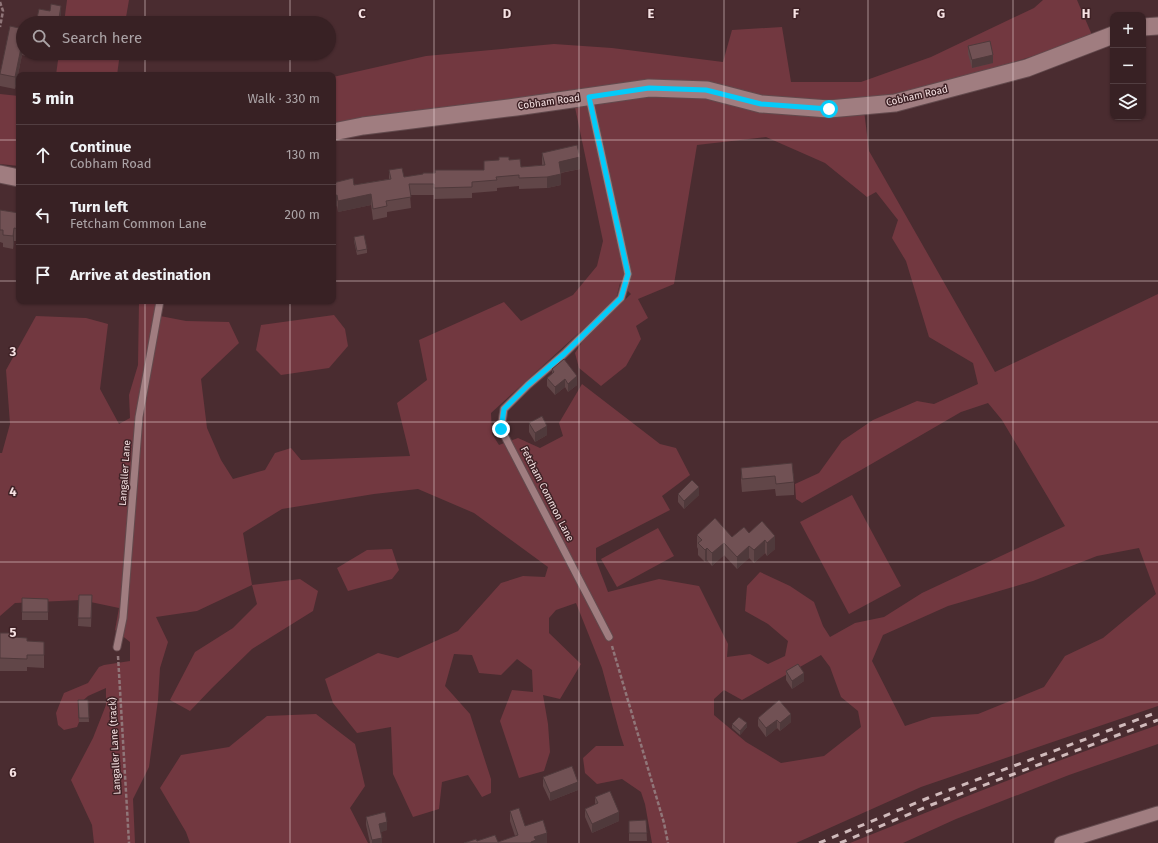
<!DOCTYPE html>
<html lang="en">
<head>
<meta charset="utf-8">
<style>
	body { margin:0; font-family:"Fira Sans",sans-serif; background:#432e31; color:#f1f3f6 }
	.controls { position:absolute; right:12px; top:12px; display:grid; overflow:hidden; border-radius:8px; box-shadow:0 1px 3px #0004 }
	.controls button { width:36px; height:36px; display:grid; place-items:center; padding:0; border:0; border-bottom:1px solid #523e41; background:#382124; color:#f1f3f6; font:20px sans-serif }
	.stop { position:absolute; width:12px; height:12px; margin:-9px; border:3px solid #04cbf9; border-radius:50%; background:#fff }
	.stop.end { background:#04cbf9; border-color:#fff; box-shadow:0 1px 4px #0008 }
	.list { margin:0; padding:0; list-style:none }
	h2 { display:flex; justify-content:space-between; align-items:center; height:52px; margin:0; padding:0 16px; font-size:17px }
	h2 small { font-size:13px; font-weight:400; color:#aba3a6 }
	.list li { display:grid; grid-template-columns:26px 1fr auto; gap:12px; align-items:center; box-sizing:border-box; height:60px; padding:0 16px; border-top:1px solid #523e41 }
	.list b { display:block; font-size:15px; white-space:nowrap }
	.list p { margin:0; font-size:13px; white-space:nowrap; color:#aba3a6 }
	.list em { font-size:13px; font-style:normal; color:#aba3a6 }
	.icon { flex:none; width:22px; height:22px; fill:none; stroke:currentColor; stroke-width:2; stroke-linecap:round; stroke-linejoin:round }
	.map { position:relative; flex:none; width:1158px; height:843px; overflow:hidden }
	.search { position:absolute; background:#382124; box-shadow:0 1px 3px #0004; left:16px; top:16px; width:320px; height:44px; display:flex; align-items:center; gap:10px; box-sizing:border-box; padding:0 14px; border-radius:22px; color:#aba3a6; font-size:15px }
	.panel { position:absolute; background:#382124; box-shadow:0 1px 3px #0004; left:16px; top:72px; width:320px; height:232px; border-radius:8px }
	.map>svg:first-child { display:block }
	.green { fill:#723840; fill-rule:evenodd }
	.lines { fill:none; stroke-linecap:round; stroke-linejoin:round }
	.service-casing { stroke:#634a4d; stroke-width:9 }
	.minor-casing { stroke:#634a4d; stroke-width:15 }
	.tertiary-casing { stroke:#634a4d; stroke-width:19 }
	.path { stroke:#907679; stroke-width:2.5; stroke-dasharray:4 2; stroke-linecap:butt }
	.service { stroke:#a07d80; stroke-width:7 }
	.minor { stroke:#a07d80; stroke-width:13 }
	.tertiary { stroke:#a07d80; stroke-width:17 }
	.rail { stroke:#d0babb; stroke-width:3; stroke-dasharray:7 7; stroke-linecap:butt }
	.wall { fill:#614648 }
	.shaded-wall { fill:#4f393b }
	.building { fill:#715154; stroke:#4f393b }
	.route { stroke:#04cbf9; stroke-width:5 }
	.grid { fill:none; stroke:#f6e2e3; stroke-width:1; stroke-opacity:0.55 }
	.labels { text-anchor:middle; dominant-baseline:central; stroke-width:3; stroke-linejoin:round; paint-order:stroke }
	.street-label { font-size:10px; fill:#f6e2e3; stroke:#3f2226 }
	.grid-label { font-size:13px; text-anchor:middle; font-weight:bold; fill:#f6e2e3; stroke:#3f2226; stroke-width:3; stroke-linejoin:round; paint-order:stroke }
</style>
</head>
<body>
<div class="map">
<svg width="1158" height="843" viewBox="0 0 1158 843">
	<rect width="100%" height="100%" fill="#4a2c30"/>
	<g class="green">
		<path d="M67,0h62l-4,23h-61z"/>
		<path d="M1043,0h34l15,35 -42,16 -155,47 -32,4 6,49 126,221 163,-78v412l-237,81 -125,56h-144l-7,-39 -4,-12 -19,-13 -25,5 -12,-11 -2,-15 13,-12h28l-4,-12 -18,-66 -26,-65 -20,7 -7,8v15l32,31 -21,35 -17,-4 5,29 2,28 -6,19 -25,7 -19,-57 12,-31 21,2 -1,-22 -15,-11 -16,16 -22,-2 -7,-18 -18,-1 -9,32 25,28 21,65v14l-9,4 -14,-22 -26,7 -3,27 -26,8 -20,-43 -2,-47 -34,6 -24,-30 -8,-24 53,-26 20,5 60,-27 43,-48 22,-7 22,1 3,-10 -74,-54 -56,-24 -44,5 -92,15 -39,24 9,52 48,-6 18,12 -5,20 -61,38 -40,39 -22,23 -20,-11 25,-48 38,-24 24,-24 -5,-19 -55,26 -41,6 12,25 -8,26 -2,32 -9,67 -16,32 2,44h-41l-2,-18 -21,-45 22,-42 13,-33v-17l-18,8 -10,9 1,17 -2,5 -13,3 -6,-5 -2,-12 8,-20 24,-10 11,-16 5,-2 26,-4v-19l-15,-12 4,-22 -38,-8 -66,3 -15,13v-163h2l8,-29 -4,-54 30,-54 50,2 22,6 -8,65 19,35 11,-6 -1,-23 9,-30 1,-64h17l-1,14 31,6 43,1 10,21 -38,36 6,49 14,32 12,19 32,-9 10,-17 16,-5 10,12 109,-4 -13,-53 30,-23 -8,-40 85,-38 17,19 52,-26 24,-29 6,-25 -31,-148 -239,34v-50l93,-21 128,-12 58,4 111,14 9,-32 50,-3 9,55h70l70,-25 103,-49zM766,137l59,26 42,34 9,-5 22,28 -6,18 14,23 23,76 44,26 5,21 -44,20 -17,-3 -44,19 -31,21 -23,32 -24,11 1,15 6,4 59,-33 100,-58 27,-9 14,17 63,106 -143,67 -38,24 -29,6 -25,14 -7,-11 -9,-24 -24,-16 -30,-14 -13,14 -2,25 23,13 20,17 -3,15 -17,8 -18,-10 -23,3 1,-13 -29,-58 -40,-7 -51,13 -12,-32v-12l74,-38 -8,-14 28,-21 -14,-27 -16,-4 -78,-60 -23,39 4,13 -23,12 -22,-10 -19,7 -7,-11 -1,-21 125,-114 4,-16 11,11 -47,45 -9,14 4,15 22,18 25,-20 15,-27 -5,-13 12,-8 -10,-19 36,-15 23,-139zM1139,548l17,46 -53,44 -38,18 -21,31 -66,27 -46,3 -27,9 -33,-65 11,-26 65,-29 85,-25 64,-25zM821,655l9,12 11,30 17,14 3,16 -37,29 -43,7 -35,-21 -32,-27v-16l10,-9 18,10z"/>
		<path d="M59,53h61l-3,22h-61z"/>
		<path d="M0,94l19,2v70l-19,-2z"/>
		<path d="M334,315l11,14 3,17 -19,22 -48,7 -25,-25 5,-25z"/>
		<path d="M852,495l49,91 -52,28 -49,-92z"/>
		<path d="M658,528l16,28 -57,31 -16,-28z"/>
		<path d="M392,549l7,21 -7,9 -44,12 -11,-23 30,-18z"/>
		<path d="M316,714l39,30 10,42 -15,22 18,35h-178l-4,-11 -26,-44 21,-33 48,-8 38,-31z"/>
		<path d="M1158,725v19l-89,31 -113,44 -53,24h-53c102,-41 204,-82 308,-118z"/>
	</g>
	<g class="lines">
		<defs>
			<g id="service">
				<path d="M589,97l39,177 -7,24 -57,56 -36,31 -24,24 -3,20 108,208"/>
				<path d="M117,647l6,-29 16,-201 21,-116"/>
			</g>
			<path id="minor" d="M1061,843l97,-30"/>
			<g id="tertiary">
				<path d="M1143,27l15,-1"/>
				<path d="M333,132l30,-6 153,-19 133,-19 58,2 54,14 68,5 66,-6 132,-35 86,-33"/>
				<path d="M0,174l19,4"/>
			</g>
		</defs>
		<use href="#service" class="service-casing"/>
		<use href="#minor" class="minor-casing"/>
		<use href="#tertiary" class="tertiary-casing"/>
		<g class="path">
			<path d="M0,2l3,9 -3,16"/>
			<path d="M612,646l52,177 4,20"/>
			<path d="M118,656l11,187"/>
		</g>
		<use href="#service" class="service"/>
		<use href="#minor" class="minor"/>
		<use href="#tertiary" class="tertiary"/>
		<g class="rail">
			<path d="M819,843l109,-45 230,-86"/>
			<path d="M840,843l91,-38 227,-85"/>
		</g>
	</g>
	<g class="wall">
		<path d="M39,9l22,5 -1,9h-24z"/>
		<path d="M23,29v24h11l-1,5 -11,-3 -7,34 -15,-3v-14z"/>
		<path d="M968,46l25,17 -21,5 -4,-14z"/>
		<path d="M542,153l38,16 -19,4v12l-14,3 -28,1v-3l-22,2v3l-25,2v5l-38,1v-4h-24l1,13 -24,4v5l-14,3 -2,-15 -33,7 -1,-6 -4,1v-24l21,2 35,-6v-9l15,7 31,-4 49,-3v-9l25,-1 12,7 21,-2z"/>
		<path d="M0,210l19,3v28h-5l-1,8 -10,-2v-4l-3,-1z"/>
		<path d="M354,237l13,12v4l-10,2 -3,-14z"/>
		<path d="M552,369l25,16 -9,7 -3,-5 -10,8 -8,-9v-8l5,-4z"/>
		<path d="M529,423l18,12 -12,7 -6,-10z"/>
		<path d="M792,463l2,19v13l-18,1 -1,-7 -33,3 -1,-11v-13z"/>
		<path d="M678,494l21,1 -15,14 -6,-7z"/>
		<path d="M762,521l13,28 -8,7 -2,-3 -11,10 -5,-5 -12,11 -13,-14 -12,11 -5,-6 -2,2 -7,-7v-6l-1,-2v-12l35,2 17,-4z"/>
		<path d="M79,595h13l-1,32 -13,-1z"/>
		<path d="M22,598l26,1v21h-26z"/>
		<path d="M0,633l27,8 17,1v26l-17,-1v4h-27z"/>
		<path d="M786,671l18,10 -12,8 -6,-9z"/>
		<path d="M78,700h10l1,22h-10z"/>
		<path d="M758,718l33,4 -11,9 -3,-3 -11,9 -8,-11z"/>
		<path d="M732,724l15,3 -7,8 -8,-7z"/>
		<path d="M543,777l35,13 -28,11 -7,-15z"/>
		<path d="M595,797l24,24 -27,12 -7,-16v-8l10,-4z"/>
		<path d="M519,808l6,18 18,-6 4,13v10h-83l12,-4 1,2 18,-6 3,7 17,-6 -5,-15v-10z"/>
		<path d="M366,817l21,13 -7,2 2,11h-12l-4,-18z"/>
		<path d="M646,820l1,21h-18v-20z"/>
	</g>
	<g class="shaded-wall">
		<path d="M61,6v8l-1,9h-1v-5z"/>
		<path d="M22,43v12l-7,34v-12z"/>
		<path d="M993,55v8l-21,5v-8z"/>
		<path d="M580,157v12l-21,4v-11z"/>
		<path d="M561,174v11l-14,3v-11z"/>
		<path d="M371,194v11l-33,7v-11z"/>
		<path d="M337,195v11l-4,1v-11z"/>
		<path d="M14,228v13l-1,8v-13z"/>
		<path d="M577,376v9l-9,7v-8z"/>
		<path d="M565,379v8l-10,8v-8z"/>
		<path d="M547,426v9l-12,7v-9z"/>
		<path d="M699,487v8l-15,14v-8z"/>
		<path d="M775,536v13l-8,7v-13z"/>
		<path d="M765,540v13l-11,10v-13z"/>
		<path d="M724,543v12l-12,11v-13z"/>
		<path d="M749,546v12l-12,11v-12z"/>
		<path d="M707,548v12l-2,2v-12z"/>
		<path d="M804,673v8l-12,8v-8z"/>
		<path d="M791,714v8l-11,9v-8z"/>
		<path d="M777,720v8l-11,9v-9z"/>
		<path d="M747,723v4l-7,8v-4z"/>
		<path d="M578,782v8l-28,11v-8z"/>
		<path d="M619,812v9l-27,12v-9z"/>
		<path d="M387,822v8l-8,3v-9z"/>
		<path d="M547,833v10h-16v-1l3,-5z"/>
		<path d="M382,838v5h-10v-3z"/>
	</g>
	<g class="building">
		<path d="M51,4l10,2 -2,12 -6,-1 -1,6h-16l3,-14 11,2z"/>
		<path d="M10,26l13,3v14h-1l-7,34 -15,-3z"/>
		<path d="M990,41l3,14 -21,5 -4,-14z"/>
		<path d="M577,145l3,12 -21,5 2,12 -14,3 -28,1v-3l-23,2 1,3 -25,2v5l-38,1v-4h-25l2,13 -25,4 1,5 -14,3 -2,-15 -33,7 -1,-6 -4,1v-13l20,-5 1,7 37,-6 -2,-9 13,-2 2,9 19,-3v-1h12v-3h49v-9l15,-1v-3h10v3l11,-1 1,8 24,-2 -3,-12z"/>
		<path d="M0,210l19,3v16l-5,-1 -1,8 -10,-1v-5h-3z"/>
		<path d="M364,235l3,14 -10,2 -3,-14z"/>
		<path d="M564,359l13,17 -9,8 -3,-5 -10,8 -8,-9 7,-6 -2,-3z"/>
		<path d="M542,416l5,10 -12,7 -6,-10z"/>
		<path d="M792,463l2,19 -18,2 -1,-8 -33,3 -1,-11z"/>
		<path d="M692,480l7,7 -15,14 -6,-7z"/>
		<path d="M715,518l17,19 12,-10 5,6 13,-12 13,15 -8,7 -2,-3 -11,10 -5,-4 -12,11 -13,-14 -12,10 -5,-5 -2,2 -7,-7 4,-3 -5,-5z"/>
		<path d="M79,595h13l-1,23h-13z"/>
		<path d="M22,598l26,1v13h-26z"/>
		<path d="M0,633h14l-1,4 14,1v3l17,1v13h-17v4l-27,-1z"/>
		<path d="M798,664l6,9 -12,8 -6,-10z"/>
		<path d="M78,700h10l1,18h-10z"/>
		<path d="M779,700l12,14 -11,9 -3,-3 -11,8 -8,-10z"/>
		<path d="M739,717l8,6 -7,8 -8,-7z"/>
		<path d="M572,766l6,16 -28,11 -7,-16z"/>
		<path d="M610,791l9,21 -27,12 -7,-15 13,-6 -3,-6z"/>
		<path d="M519,808l6,18 18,-6 4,13 -13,4 2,3 -5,2v1h-67l12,-4 1,2 18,-6 3,7 20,-7 -8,-24z"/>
		<path d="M385,812l2,10 -8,2 3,14 -10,2 -6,-23z"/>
		<path d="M646,820l1,13h-18v-12z"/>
	</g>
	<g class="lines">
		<path class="route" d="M501,429l3,-20 24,-24 36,-31 57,-56 7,-24 -39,-177 60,-9 57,2 55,14 68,5"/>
	</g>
	<path class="grid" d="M145,0v23M290,0v23M434,0v843M579,0v843M724,0v843M868,0v843M1013,0v843M145,53v22M290,53v22M0,140h19M333,140h825M0,281h19M333,281h825M145,301v542M290,301v542M0,422h1158M0,562h1158M0,702h1158"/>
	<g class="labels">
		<g class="street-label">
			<text transform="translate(917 96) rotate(-13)">Cobham Road</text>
			<text transform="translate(549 102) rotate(-8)">Cobham Road</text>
			<text transform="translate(125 473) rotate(-86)">Langaller Lane</text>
			<text transform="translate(547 494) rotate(63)">Fetcham Common Lane</text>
			<text transform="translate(115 746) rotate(-93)">Langaller Lane (track)</text>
		</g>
	</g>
	<g class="grid-label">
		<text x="362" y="18">C</text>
		<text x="507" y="18">D</text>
		<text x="651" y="18">E</text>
		<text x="796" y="18">F</text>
		<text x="941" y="18">G</text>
		<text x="1086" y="18">H</text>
		<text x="13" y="356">3</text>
		<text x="13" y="496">4</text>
		<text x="13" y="637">5</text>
		<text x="13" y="777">6</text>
	</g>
</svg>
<div class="controls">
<button>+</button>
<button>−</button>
<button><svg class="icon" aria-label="layers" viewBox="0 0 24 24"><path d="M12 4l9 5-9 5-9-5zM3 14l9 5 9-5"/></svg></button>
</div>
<div class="stop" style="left:829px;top:109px"></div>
<div class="stop end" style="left:501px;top:429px"></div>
<div class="search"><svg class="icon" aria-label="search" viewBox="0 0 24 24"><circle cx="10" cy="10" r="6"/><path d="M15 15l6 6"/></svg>Search here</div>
<section class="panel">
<h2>5 min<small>Walk · 330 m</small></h2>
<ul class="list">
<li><svg class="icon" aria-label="ahead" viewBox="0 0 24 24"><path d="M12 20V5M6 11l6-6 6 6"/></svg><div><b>Continue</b><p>Cobham Road</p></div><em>130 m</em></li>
<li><svg class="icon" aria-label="left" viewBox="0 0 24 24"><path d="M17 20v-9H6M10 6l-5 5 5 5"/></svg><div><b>Turn left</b><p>Fetcham Common Lane</p></div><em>200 m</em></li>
<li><svg class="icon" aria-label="arrive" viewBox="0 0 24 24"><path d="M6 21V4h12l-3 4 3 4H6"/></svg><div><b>Arrive at destination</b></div></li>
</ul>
</section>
</div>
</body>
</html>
